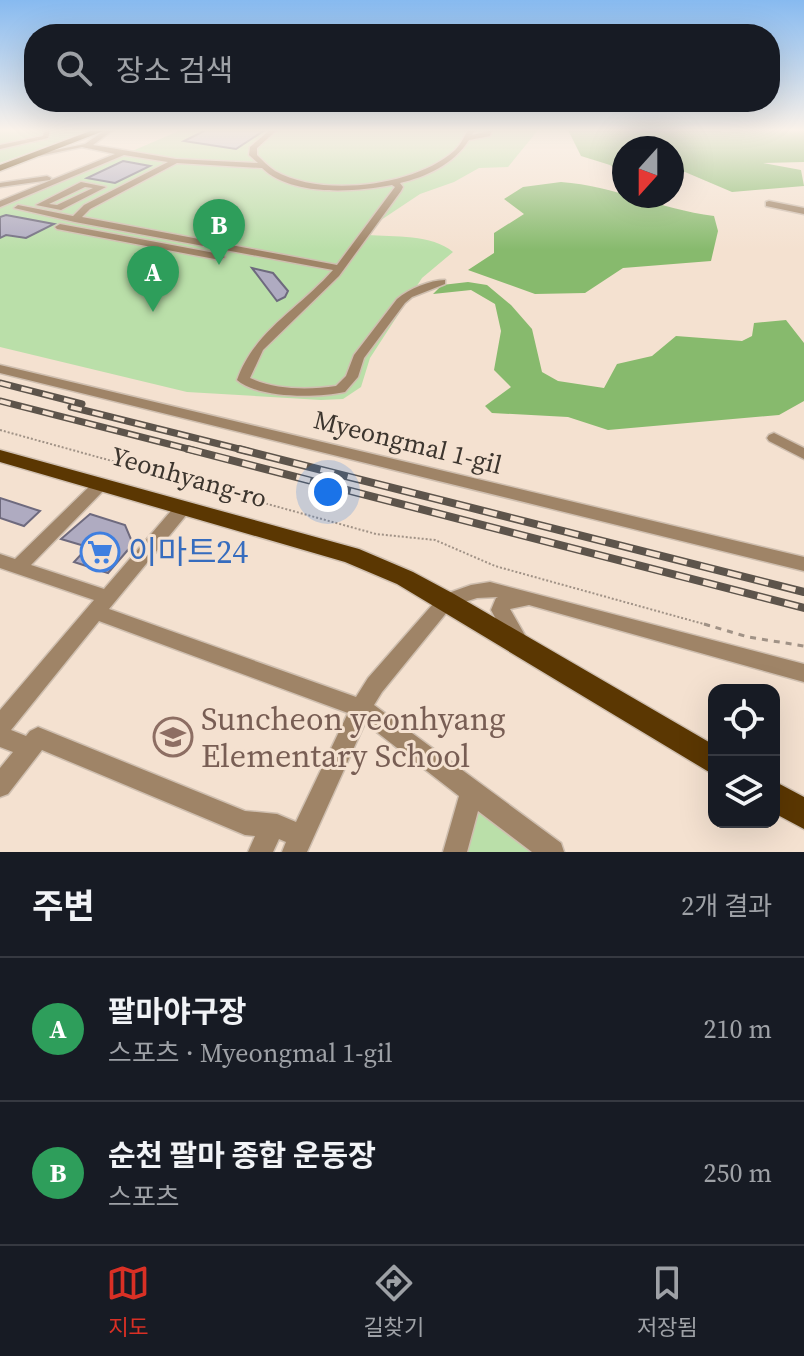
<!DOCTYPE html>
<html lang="ko">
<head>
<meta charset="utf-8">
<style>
	body { margin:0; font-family:"Source Serif 4","Noto Sans KR",serif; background:#242831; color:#f1f3f6 }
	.controls { position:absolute; right:24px; bottom:24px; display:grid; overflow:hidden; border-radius:16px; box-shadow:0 8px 32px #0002 }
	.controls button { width:72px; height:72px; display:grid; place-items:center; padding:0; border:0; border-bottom:2px solid #363941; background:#171b24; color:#f1f3f6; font:40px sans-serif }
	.compass { position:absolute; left:612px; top:136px; width:72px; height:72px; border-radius:50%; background:#171b24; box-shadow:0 8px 32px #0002; rotate:201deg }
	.you { position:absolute; left:328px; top:492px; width:28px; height:28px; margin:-20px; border:6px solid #fff; border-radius:50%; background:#1a73e8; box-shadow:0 0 0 12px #1a73e833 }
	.badge { display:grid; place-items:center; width:52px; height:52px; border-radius:50%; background:#d93025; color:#fff; font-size:26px; font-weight:700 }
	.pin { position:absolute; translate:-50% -66px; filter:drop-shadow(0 2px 4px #0008) }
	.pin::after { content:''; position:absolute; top:42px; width:28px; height:24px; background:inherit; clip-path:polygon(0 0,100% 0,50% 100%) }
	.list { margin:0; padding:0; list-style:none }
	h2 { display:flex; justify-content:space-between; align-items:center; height:104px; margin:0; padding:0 32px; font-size:34px }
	h2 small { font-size:26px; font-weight:400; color:#9ea1a6 }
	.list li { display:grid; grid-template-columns:52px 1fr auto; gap:24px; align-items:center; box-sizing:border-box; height:144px; padding:0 32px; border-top:2px solid #363941 }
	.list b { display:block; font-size:30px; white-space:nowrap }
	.list p { margin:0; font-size:26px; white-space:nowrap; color:#9ea1a6 }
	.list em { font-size:26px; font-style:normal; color:#9ea1a6 }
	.icon { flex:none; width:44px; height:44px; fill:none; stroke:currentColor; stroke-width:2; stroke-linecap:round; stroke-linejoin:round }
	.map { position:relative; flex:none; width:804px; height:852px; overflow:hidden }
	.search { position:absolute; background:#171b24; box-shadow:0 8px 32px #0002; left:24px; right:24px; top:24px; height:88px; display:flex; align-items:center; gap:20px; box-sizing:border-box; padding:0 28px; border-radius:32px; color:#9ea1a6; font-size:30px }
	.sheet { height:392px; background:#171b24 }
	nav { display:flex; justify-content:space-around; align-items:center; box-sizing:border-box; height:112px; border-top:2px solid #363941; background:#171b24; font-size:22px; color:#9ea1a6 }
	nav a { display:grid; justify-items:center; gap:4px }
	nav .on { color:#d93025 }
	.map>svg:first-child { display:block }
	.green { fill:#badfa9 }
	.forest { fill:#87ba6d }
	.building { fill:#afabc1; stroke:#6e6a7e; stroke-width:2 }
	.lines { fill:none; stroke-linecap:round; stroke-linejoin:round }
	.minor-casing { stroke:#cfbfb0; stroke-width:3 }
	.major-casing { stroke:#cfbfb0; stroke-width:3 }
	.path-far1 { stroke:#a09286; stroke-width:2; stroke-dasharray:2 2; stroke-linecap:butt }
	.path { stroke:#a09286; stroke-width:3; stroke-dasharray:6 6; stroke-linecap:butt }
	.minor { fill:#9f8467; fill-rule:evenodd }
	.major { fill:#5b3702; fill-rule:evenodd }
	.rail-far1-casing { stroke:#5d544b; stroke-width:7 }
	.rail-casing { stroke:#5d544b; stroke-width:8 }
	.rail-far1 { stroke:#f4e1d0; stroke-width:4; stroke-dasharray:11; stroke-linecap:butt }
	.rail { stroke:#f4e1d0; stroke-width:5; stroke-dasharray:14; stroke-linecap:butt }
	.labels { text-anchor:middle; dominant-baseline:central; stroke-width:6; stroke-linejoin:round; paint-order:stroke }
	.street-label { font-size:26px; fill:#3c352e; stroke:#f4e1d0 }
	.near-shop-label { font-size:32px; fill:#366cbe; stroke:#f4e1d0; text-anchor:start }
	.near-education-label { font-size:32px; fill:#785e54; stroke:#f4e1d0; text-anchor:start }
</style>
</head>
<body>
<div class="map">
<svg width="804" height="852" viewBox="0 0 804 852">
	<rect width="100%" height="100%" fill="#f4e1d0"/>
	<g class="green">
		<path d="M0,130h76l11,2 -87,31z"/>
		<path d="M181,130h357l-30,37 -29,1 -25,14 -34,12 -51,34 -2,7c27,2 65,-1 86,17l-31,26 -52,80 -9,29 -18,12 -22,1 -134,-8 -187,-45v-139z"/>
		<path d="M477,802l65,50h-79z"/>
	</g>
	<g class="forest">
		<path d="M568,130h236v32l-41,1 38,7 3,16 -72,6 -47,-20h-13v-24h-48v26l-14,-9 -29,-9z"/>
		<path d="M561,182c54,4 98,27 153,34l4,15 -7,30 -88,7 -38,25 -50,1 -67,-24 26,-17v-20l30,-19 -20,-15 19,-12z"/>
		<path d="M468,282l19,3 24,20 21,24 10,43 16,9 46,7 13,-24 35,-8 24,-20 66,5 10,-5 2,-13 32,-3 18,23v58l-25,14 -171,15 -40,-13 -76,-4 -7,-7 26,-19 -17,-17 7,-39 -6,-27 -24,-14 -38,4 9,-9z"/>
	</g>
	<g class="building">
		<path d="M206,130h59l-29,19 -52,-8z"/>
		<path d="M123,161l27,5 -35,17 -28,-5z"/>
		<path d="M6,215l48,9 -28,14 -20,-3 -6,3v-21z"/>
		<path d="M252,268l21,5 15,18 -3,6 -8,4z"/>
		<path d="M0,498l40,13 -16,15 -24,-8z"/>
		<path d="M90,514l35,11 8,19 -25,29 -34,-11 14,-15 -27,-8z"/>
	</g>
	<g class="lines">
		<defs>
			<g id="minor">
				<path d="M44,130h6l-2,8 -48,11v-4l43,-9z"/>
				<path d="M105,130h8l-20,15 83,14 82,4 -9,-8 1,-8 20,-17h7l-20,18v7c5,5 12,12 18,16 47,27 140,15 179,-20 6,-5 10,-14 14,-21h7l-3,5 20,-5 -2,6 -21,4c-15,24 -43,37 -69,43l3,4 -2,4 -62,85 -76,74 -13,28c25,12 59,12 86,8l10,-10 8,-21 43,-56c12,-10 33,-19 48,-19v4l-33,13 -7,6 -41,55 -6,19 -13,15c-28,6 -86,7 -108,-12 17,-49 63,-72 96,-110l-258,-48 -61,-14 4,-3 55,11 11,-11 84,-43 -44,-7 -124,52v-6l115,-47 -33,-7 -43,9 -4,-2 50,-10zM177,163l85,5c30,29 93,24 130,17l3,2 -58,78 -255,-48 8,-8z"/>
				<path d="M47,176l4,2 -1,2 -50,7v-4z"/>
				<path d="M81,182l25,5 -45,23 -25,-5zM85,187l8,1 -36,17 -8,-1z"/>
				<path d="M769,201l35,7v6l-38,-8v-4z"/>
				<path d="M60,224l160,30 5,3 -5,3 -163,-31 -2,-2z"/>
				<path d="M0,365l804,192v14l-804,-198z"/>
				<path d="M774,433l30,15v11l-35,-18 -2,-3 2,-3z"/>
				<path d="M100,480l5,1 3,4 -3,4 -74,76 73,24 72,-84h12l2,4 -2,4 -79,96 247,88 12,-19 72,-82 31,-11 19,-3 314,82v18l-275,-77 -19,4 16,28 -3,6 -7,2 -7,-2 -18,-33 5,-12 2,-1 -21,1 -25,8 -70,86 -8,13 187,138 3,9h-32l-54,-41 -11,41h-24l16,-56 -94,-73 -58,129h-25l4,-10 -7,-3 -6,13h-25l7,-16 -10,-1 -203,-85 -34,44 -8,3v-29l13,-16 -13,-5v-37l94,-110 -94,-32v-14l15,5 80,-78zM99,621l249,92 -52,109 -19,-8 -32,-3 -207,-84 -8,4 -4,5 -15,-6z"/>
			</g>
			<g id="major">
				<path d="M93,130h13l-106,41v-6z"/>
				<path d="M0,450l359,99 54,23 41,22 260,151v30l-317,-191 -52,-22 -345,-100z"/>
				<path d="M774,781l30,16v32l-30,-16z"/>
			</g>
		</defs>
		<use href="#minor" class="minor-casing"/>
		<use href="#major" class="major-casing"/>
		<path class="path-far1" d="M0,430l376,104 59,6 60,26 216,60"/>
		<path class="path" d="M704,624l44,13 56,9"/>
		<use href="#minor" class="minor"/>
		<use href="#major" class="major"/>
		<defs>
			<g id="rail-far1">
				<path d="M0,383l82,21"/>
				<path d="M0,401l196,50"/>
				<path d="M71,407l176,44"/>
			</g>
			<g id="rail">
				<path d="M188,449l616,159"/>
				<path d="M239,449l565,143"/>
			</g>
		</defs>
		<use href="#rail-far1" class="rail-far1-casing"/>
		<use href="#rail" class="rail-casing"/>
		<use href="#rail-far1" class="rail-far1"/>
		<use href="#rail" class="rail"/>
	</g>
	<linearGradient id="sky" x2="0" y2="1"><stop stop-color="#87baf0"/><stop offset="0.52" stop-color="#faf2ea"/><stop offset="1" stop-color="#faf2ea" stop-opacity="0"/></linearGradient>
	<rect width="804" height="250" fill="url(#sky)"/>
	<defs>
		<symbol id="supermarket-ring" viewBox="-11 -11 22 22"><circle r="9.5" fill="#f4e1d0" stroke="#3f7fe0" stroke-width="1.5"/><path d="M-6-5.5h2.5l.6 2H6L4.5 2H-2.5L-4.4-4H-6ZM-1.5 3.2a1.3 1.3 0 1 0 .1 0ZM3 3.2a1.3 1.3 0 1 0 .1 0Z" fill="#3f7fe0"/></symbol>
		<symbol id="school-ring" viewBox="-11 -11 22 22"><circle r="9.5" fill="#f4e1d0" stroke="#8d6e63" stroke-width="1.5"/><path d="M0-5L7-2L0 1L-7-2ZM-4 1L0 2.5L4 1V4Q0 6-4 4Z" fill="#8d6e63"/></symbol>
	</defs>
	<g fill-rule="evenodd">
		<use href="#supermarket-ring" x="78" y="530" width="44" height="44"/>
		<use href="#school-ring" x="151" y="715" width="44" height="44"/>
	</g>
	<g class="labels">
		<g class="street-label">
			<text transform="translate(408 442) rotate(14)">Myeongmal 1-gil</text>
			<text transform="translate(189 477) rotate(16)">Yeonhyang-ro</text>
		</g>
		<g class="near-shop-label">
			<text x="128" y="552">이마트24</text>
		</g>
		<g class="near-education-label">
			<text x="201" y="719">Suncheon yeonhyang<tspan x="201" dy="37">Elementary School</tspan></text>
		</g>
	</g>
</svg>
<div class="controls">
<button><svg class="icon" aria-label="locate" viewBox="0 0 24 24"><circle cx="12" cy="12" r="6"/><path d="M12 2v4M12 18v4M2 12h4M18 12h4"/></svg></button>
<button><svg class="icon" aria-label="layers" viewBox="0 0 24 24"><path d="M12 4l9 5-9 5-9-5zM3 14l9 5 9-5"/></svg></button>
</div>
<svg class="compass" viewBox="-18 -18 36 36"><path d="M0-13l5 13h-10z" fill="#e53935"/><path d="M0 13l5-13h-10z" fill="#9ea1a6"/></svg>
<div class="you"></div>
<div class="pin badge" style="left:153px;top:312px;background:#2e9e5b">A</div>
<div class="pin badge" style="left:219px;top:265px;background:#2e9e5b">B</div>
<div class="search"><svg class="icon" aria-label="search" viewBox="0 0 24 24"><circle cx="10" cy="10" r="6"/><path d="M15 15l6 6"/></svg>장소 검색</div>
</div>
<section class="sheet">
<h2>주변<small>2개 결과</small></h2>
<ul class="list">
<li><span class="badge" style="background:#2e9e5b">A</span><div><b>팔마야구장</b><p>스포츠 · Myeongmal 1-gil</p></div><em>210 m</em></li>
<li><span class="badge" style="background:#2e9e5b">B</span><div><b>순천 팔마 종합 운동장</b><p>스포츠</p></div><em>250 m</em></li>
</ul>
</section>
<nav>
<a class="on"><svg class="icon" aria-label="map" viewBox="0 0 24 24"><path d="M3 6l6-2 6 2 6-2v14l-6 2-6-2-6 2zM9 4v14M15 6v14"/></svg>지도</a>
<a><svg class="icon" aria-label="directions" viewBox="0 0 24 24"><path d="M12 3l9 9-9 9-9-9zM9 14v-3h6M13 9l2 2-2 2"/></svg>길찾기</a>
<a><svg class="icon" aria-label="saved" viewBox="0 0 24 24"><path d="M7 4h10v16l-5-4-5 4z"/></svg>저장됨</a>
</nav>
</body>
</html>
